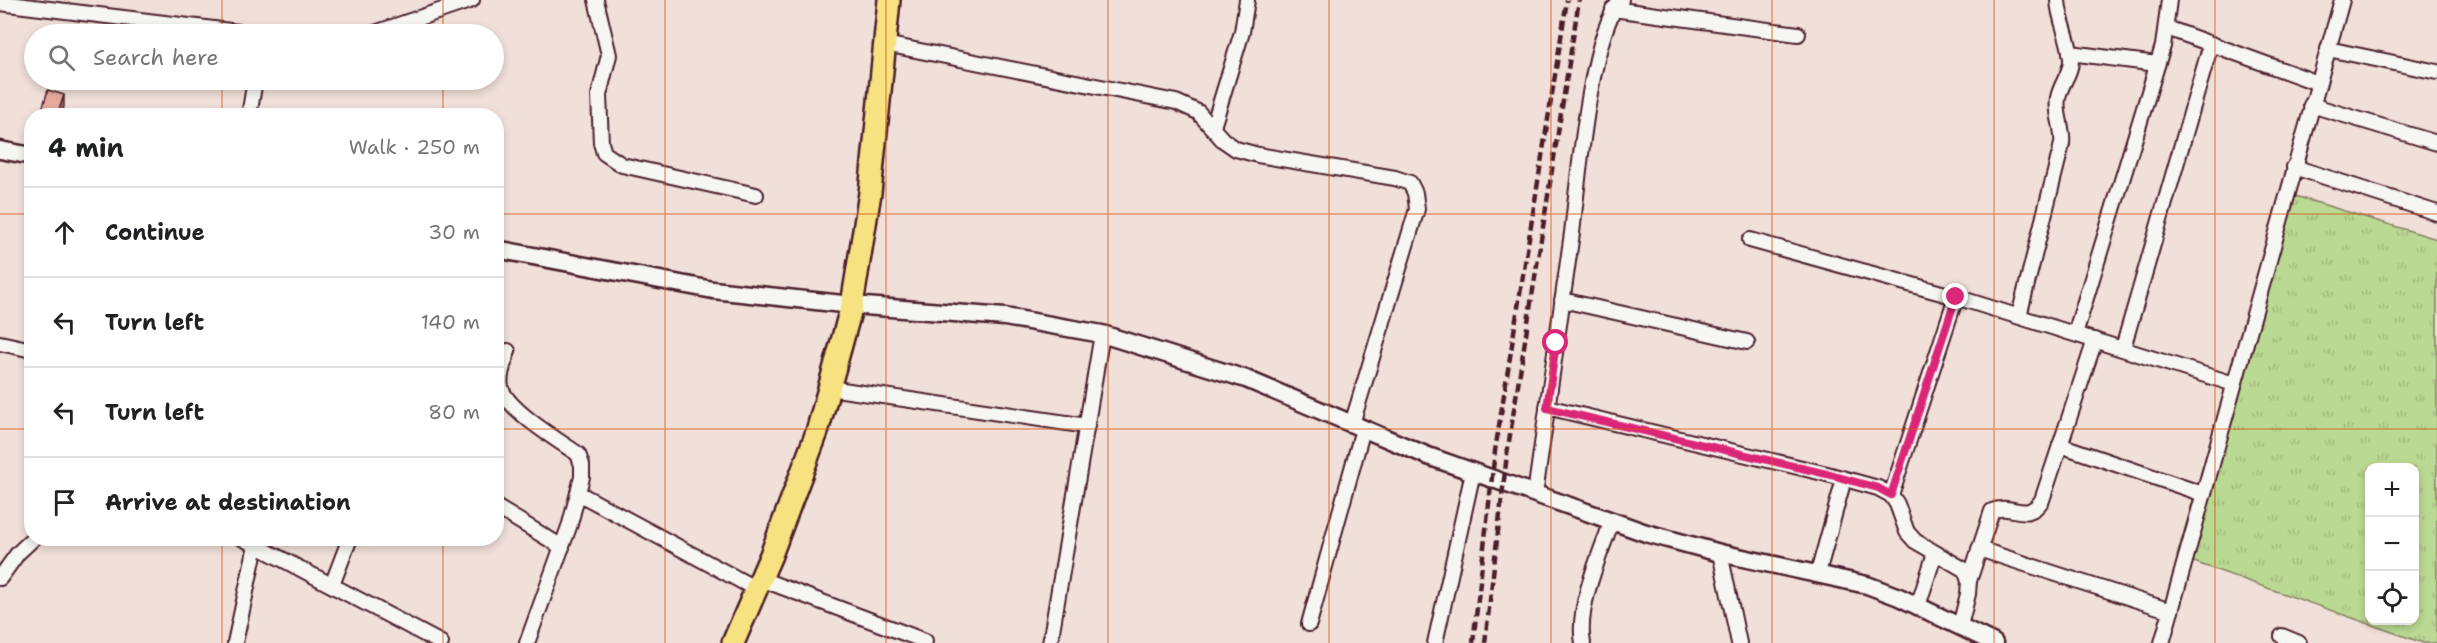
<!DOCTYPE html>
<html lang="en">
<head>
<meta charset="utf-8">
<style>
	body { margin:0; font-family:"Shantell Sans",sans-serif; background:#f2f2f2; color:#202124 }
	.controls { position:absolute; right:18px; bottom:18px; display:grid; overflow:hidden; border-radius:12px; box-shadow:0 3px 9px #0003 }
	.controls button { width:54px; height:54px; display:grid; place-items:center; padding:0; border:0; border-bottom:2px solid #e0e0e0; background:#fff; color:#202124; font:30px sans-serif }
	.stop { position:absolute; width:18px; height:18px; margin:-14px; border:4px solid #db2777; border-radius:50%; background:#fff }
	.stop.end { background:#db2777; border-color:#fff; box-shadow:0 2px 6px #0008 }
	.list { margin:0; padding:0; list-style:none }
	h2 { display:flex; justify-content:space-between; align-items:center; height:78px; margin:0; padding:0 24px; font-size:26px }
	h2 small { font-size:20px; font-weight:400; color:#757577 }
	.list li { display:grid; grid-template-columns:39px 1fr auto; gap:18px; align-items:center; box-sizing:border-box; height:90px; padding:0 24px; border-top:2px solid #e0e0e0 }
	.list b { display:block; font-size:22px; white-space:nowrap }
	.list em { font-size:20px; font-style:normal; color:#757577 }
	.icon { flex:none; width:33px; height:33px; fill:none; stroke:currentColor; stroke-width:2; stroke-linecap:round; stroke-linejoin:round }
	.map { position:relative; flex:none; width:2437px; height:643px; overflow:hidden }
	.search { position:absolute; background:#fff; box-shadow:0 3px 9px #0003; left:24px; top:24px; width:480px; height:66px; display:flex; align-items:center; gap:15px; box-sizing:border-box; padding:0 21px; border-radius:33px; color:#757577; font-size:22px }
	.panel { position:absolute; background:#fff; box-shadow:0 3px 9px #0003; left:24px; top:108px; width:480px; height:438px; border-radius:24px }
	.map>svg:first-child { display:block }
	.park { fill:url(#park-tufts); stroke:#827c5e; stroke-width:1.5; fill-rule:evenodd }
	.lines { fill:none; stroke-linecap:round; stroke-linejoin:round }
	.minor-casing { stroke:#4a1f2b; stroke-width:18 }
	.tertiary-casing { stroke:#4a1f2b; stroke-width:21 }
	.primary-casing { stroke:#4a1f2b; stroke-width:26 }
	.minor { stroke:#f6f6f2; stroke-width:14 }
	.tertiary { stroke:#f6f6f2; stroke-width:16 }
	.primary { stroke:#f7e281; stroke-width:21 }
	.rail { stroke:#4a1f2b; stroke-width:4.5; stroke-dasharray:9 4.5; stroke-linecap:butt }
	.shaded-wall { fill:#a0786f; stroke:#4a1f2b; stroke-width:1.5 }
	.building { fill:#e5ac9e; stroke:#4a1f2b; stroke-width:1.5 }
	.route { stroke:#db2777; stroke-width:8 }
	.grid { fill:none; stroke:#d8530f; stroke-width:1.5; stroke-opacity:0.55 }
</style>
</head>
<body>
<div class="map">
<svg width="2437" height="643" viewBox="0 0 2437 643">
	<defs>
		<pattern id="park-tufts" width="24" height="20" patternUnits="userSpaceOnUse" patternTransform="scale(1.5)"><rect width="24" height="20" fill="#bad992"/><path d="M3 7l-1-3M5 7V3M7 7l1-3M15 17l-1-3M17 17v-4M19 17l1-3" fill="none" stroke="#a1ba7e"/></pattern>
	</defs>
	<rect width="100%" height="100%" fill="#f1e0d9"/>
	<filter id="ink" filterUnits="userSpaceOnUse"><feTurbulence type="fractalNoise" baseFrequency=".0167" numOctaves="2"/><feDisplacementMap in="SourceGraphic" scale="12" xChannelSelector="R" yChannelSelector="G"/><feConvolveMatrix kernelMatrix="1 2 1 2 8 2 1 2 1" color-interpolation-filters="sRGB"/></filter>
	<g filter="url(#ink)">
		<path class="park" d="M2282,192l155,47v404h-14l-246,-87zM2370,468h44v152h-44z"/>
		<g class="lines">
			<defs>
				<g id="minor">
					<path d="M596,0l13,55 -10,40 2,48 3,10 18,12 134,30"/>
					<path d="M0,3l255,31"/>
					<path d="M1613,9l185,25"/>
					<path d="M2167,28l151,55"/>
					<path d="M372,34l100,-34"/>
					<path d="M885,44l291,58 22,10 25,28 13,9 22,6 137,23 15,5 5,10 2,16 -65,215"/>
					<path d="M2328,49l109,23"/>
					<path d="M2070,53l87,11"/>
					<path d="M2311,105l126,38"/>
					<path d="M249,116l6,-36"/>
					<path d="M1213,127l29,-95 5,-32"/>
					<path d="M2294,167l143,46"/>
					<path d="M1750,240l206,57 278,87"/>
					<path d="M1562,300l185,42"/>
					<path d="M2019,316l43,-172c2,-16 -7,-30 -4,-46 2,-13 14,-26 13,-39 -1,-20 -12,-38 -13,-59"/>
					<path d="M2075,334l88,-288 6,-46"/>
					<path d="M0,343l32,7"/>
					<path d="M2123,348l88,-304"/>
					<path d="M508,351c-3,10 -10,25 -7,36 5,22 58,54 77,67l4,11v12l-12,47 -43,119"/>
					<path d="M829,388l258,38"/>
					<path d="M1547,407l280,67 51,14 13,7 6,9 10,28 8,9 50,29 4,11 -1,13 -8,32"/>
					<path d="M2060,445l143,49"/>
					<path d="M578,493l178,96"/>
					<path d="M1535,494c12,-87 24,-174 37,-261 6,-50 18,-200 49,-233"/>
					<path d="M1891,495l65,-198"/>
					<path d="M496,507l66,40"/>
					<path d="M242,538l199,105"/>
					<path d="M1979,549l192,62"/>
					<path d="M1720,553l19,90"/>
					<path d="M1818,573l26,-94"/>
					<path d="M0,578l18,-25 16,-15"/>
					<path d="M761,579l164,62"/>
					<path d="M1969,581l23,-70c21,-9 34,13 50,-11l53,-160"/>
					<path d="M332,585l18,-47"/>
					<path d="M1918,606l17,-53"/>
					<path d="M1309,624l54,-195"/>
					<path d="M2282,636l17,7"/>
					<path d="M235,643l21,-98"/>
					<path d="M1050,643l52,-309"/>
					<path d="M1435,643l38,-171"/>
					<path d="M1583,643c-7,-35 17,-89 29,-122"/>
					<path d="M2162,643l180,-643"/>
				</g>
				<g id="tertiary">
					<path d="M0,150l32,6"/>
					<path d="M496,249l217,41 139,15 153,12 97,17 144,45 182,77 218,77 74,20 147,32 32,12 95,46"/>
				</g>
				<path id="primary" d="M733,643l38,-88 46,-123 35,-127 18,-112 19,-193"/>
			</defs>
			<use href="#minor" class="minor-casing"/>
			<use href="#tertiary" class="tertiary-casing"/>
			<use href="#primary" class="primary-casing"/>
			<use href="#minor" class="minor"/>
			<use href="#tertiary" class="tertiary"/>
			<use href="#primary" class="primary"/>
			<g class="rail">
				<path d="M1473,643l22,-192 72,-451"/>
				<path d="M1485,643l22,-189 72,-454"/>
			</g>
		</g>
		<path class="shaded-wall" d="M64,95v12l-3,9h-4z"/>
		<path class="building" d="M48,90l16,5 -7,21h-17z"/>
	</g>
	<g class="lines" filter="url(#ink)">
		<path class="route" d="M1556,343l-9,65 280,66 51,14 13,7 65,-198"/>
	</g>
	<path class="grid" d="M222,0v34M443,0v34M665,0v643M886,0v643M1108,0v643M1329,0v643M1551,0v643M1772,0v643M1994,0v643M2215,0v643M222,80v36M443,80v36M0,214h32M496,214h1941M0,429h32M496,429h1941M222,538v105M443,538v105"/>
</svg>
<div class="controls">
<button>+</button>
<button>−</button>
<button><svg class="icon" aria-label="locate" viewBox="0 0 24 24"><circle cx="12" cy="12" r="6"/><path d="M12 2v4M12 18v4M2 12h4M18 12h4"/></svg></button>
</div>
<div class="stop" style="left:1556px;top:343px"></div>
<div class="stop end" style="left:1956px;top:297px"></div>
<div class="search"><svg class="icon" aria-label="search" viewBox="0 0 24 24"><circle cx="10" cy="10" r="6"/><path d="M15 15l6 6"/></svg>Search here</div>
<section class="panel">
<h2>4 min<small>Walk · 250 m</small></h2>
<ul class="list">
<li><svg class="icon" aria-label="ahead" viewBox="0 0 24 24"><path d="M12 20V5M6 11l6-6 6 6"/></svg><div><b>Continue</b></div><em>30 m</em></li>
<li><svg class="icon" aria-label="left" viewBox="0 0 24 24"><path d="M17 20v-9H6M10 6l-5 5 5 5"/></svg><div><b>Turn left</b></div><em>140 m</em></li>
<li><svg class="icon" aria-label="left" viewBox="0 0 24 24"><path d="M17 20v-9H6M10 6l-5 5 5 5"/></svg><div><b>Turn left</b></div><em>80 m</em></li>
<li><svg class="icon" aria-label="arrive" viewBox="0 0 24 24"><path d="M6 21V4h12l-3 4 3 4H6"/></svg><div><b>Arrive at destination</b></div></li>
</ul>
</section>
</div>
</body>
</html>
